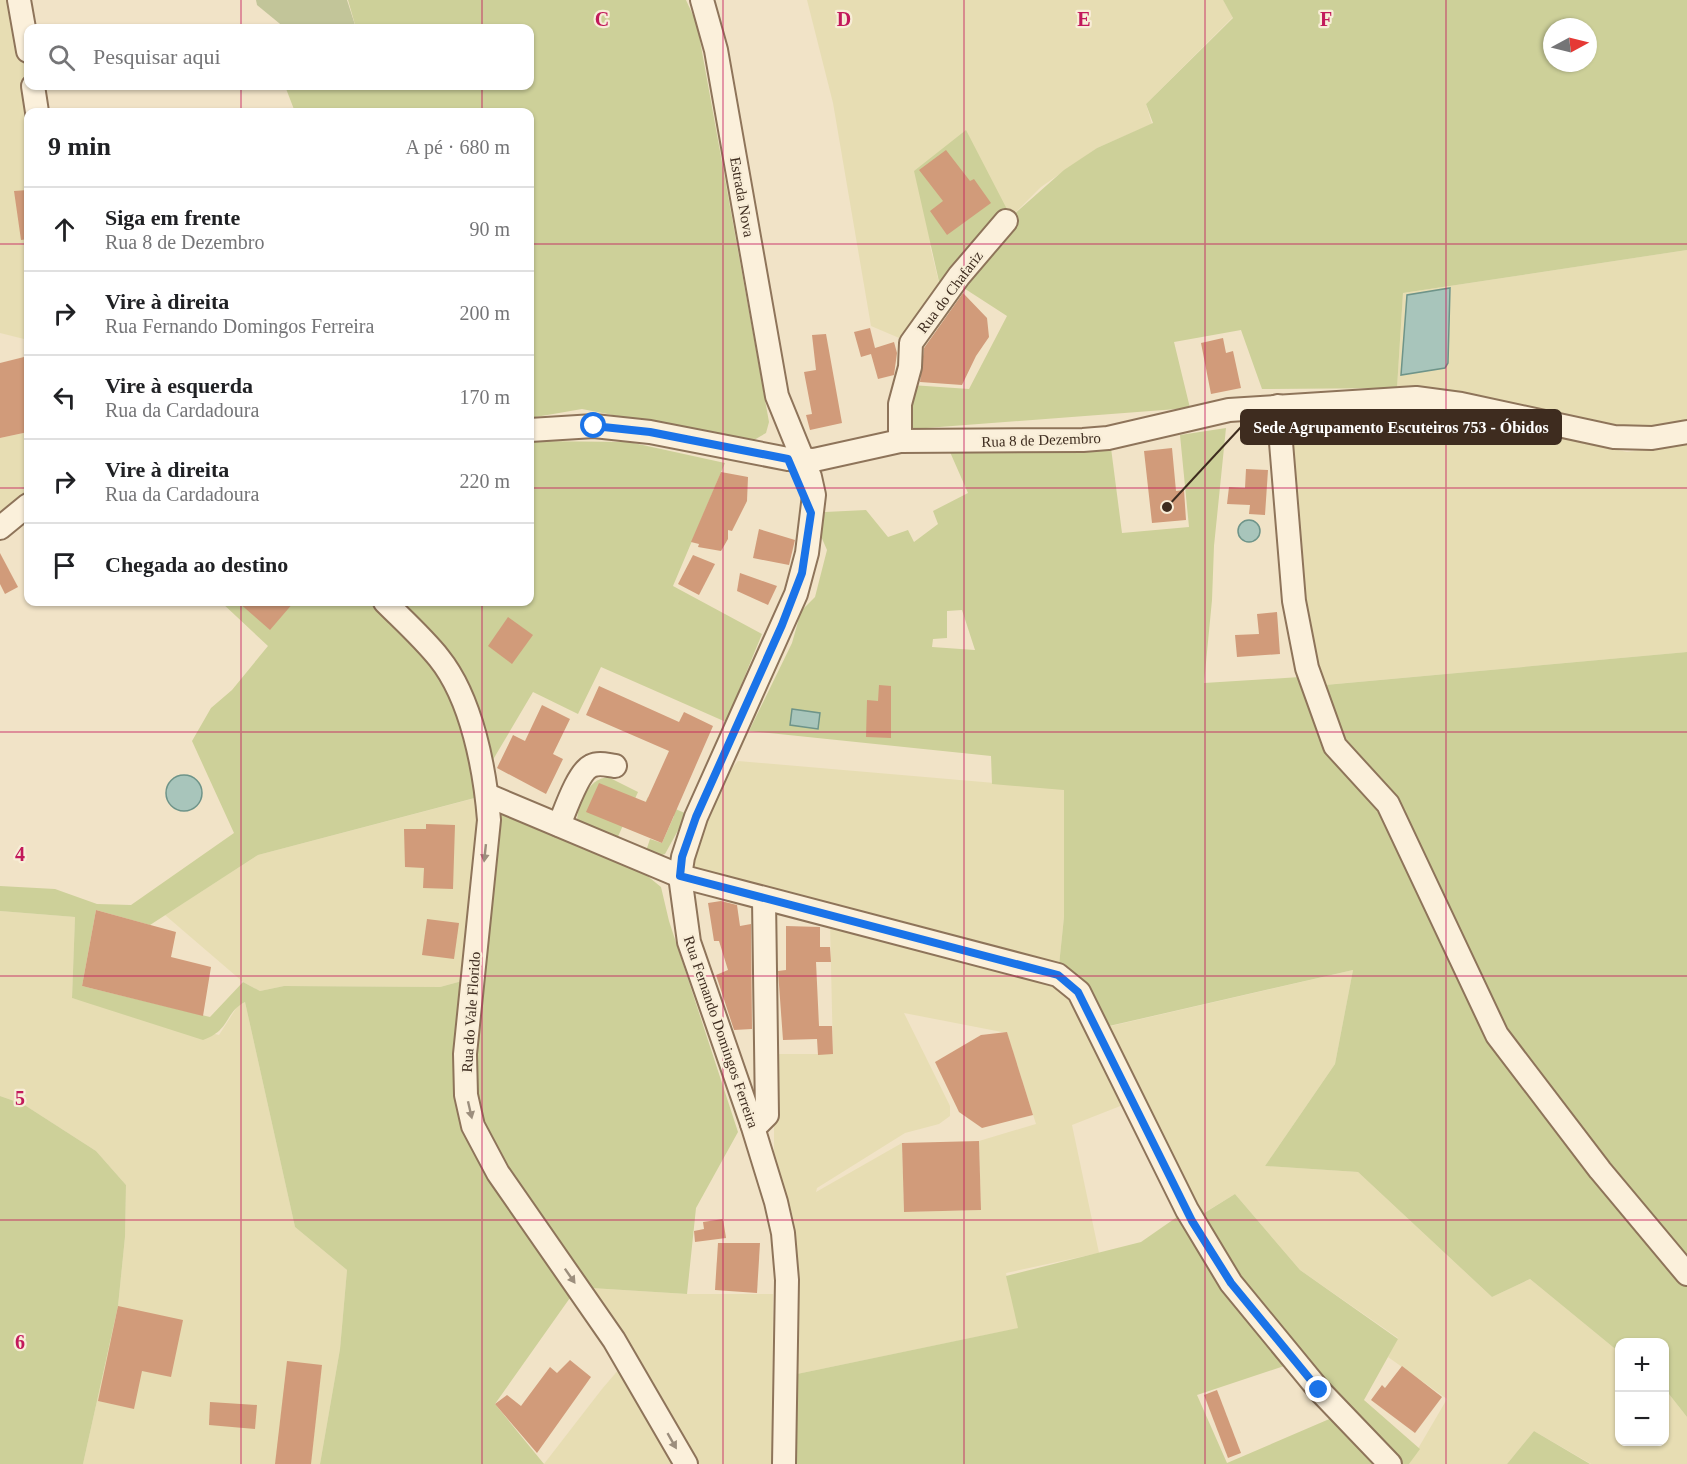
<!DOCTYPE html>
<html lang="pt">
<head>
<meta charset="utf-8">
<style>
	body { margin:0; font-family:Georgia,serif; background:#f6f6f6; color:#202124 }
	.controls { position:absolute; right:18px; bottom:18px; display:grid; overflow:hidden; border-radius:12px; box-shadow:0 2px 4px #0004 }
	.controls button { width:54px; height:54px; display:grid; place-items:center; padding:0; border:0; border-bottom:2px solid #e0e0e0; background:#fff; color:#202124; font:30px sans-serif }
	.compass { position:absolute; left:1543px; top:18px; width:54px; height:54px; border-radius:50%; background:#fff; box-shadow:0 2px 4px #0004; rotate:83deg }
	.stop { position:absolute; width:18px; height:18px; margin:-14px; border:4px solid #1a73e8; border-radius:50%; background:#fff }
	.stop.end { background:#1a73e8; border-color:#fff; box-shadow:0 2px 6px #0008 }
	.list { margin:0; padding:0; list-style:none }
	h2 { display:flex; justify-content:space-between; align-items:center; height:78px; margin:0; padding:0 24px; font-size:26px }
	h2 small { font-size:20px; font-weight:400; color:#757577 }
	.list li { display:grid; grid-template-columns:39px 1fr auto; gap:18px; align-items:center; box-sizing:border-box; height:84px; padding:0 24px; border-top:2px solid #e0e0e0 }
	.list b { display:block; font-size:22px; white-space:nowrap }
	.list p { margin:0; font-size:20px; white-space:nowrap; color:#757577 }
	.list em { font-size:20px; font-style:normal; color:#757577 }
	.icon { flex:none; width:33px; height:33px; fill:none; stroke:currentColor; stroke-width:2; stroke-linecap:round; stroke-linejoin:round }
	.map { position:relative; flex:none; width:1687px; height:1464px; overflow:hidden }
	.search { position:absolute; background:#fff; box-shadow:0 2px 4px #0004; left:24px; top:24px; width:510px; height:66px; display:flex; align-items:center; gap:15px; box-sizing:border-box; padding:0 21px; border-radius:12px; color:#757577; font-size:22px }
	.panel { position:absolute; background:#fff; box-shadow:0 2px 4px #0004; left:24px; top:108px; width:510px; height:498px; border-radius:12px }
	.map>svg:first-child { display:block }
	.farmland { fill:#e7ddb3; fill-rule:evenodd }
	.green { fill:#cdd099; fill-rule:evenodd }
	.cemetery { fill:#c2c599 }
	.water { fill:#a8c5bb; stroke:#6e9489; stroke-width:1.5 }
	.building { fill:#d19b7a }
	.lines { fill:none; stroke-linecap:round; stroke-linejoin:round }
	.minor-casing { stroke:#8e745a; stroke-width:26 }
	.minor { stroke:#fbf0db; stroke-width:22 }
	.oneway { fill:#9c8e7d }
	.route { stroke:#1a73e8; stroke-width:8 }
	.grid { fill:none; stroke:#c2185b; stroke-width:1.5; stroke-opacity:0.55 }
	.labels { text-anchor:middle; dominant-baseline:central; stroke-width:4.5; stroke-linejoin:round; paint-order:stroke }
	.street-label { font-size:15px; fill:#3e2c1f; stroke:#f8edd7 }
	.grid-label { font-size:20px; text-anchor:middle; font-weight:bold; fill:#c2185b; stroke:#f8edd7; stroke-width:4.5; stroke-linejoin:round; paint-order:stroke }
	.leader { fill:none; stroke:#3e2c1f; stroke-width:2 }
	.callout-dot { fill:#3e2c1f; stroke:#f8edd7; stroke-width:2 }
	.callout { fill:#3e2c1f; stroke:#3e2c1f; stroke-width:2 }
	.callout-label { font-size:16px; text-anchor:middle; font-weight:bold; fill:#fff }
</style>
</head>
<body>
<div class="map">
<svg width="1687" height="1464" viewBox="0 0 1687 1464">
	<rect width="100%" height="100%" fill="#f1e3c7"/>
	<g class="farmland">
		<path d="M0,0h19l9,51v289l-28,-7z"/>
		<path d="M807,0h416l10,17 -87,87 6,20 -55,24 -56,39 -30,30 -81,29 13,53 -32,44 -40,-17 -38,-223z"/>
		<path d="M1687,250v169l-23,10 -58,-1 -209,-40 6,-95z"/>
		<path d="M1444,411l183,41 60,-8v208l-374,34 -6,-18 -17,-247 108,-4z"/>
		<path d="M28,432v58l-3,12 -25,19v-83z"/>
		<path d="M738,761l326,28v128l-6,58 70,128 -56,22 27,128 -93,20 13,55 -222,46 -4,-157 -19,-61v-102h59l-3,-132 -135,-50 -2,-14 30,-79zM904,1013l103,20 29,91 -57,17 2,69 -77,2 -2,-69 -86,49 1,-4 88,-55 34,-9 11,-8v-10z"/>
		<path d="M487,795l-14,183 -33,9 -156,-1 -24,5 -17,-9 -78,-67 93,-60z"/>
		<path d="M0,911l75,6 -3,81 147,37 18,-28 8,-5 50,225 52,43 -7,79 -20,115h-237l35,-158 7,-69 1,-52 -30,-34 -73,-47 -23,-8z"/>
		<path d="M1353,970l-18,94 -70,102 93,6 134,125 38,-18 89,73 1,90h44l1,-53 22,28v47h-96l-57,-33 -27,33h-98l38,-65 -59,-42 10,-19 -98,-68 -65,-76 -41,25 -96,-190z"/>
		<path d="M591,1288l96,6h86l-1,170h-77z"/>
		<path d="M626,1361l48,103h-130l58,-75z"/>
	</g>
	<g class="green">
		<path d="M348,0h338l11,24 72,398 -3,11 -12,7 -9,1 -163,-32 -52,9v-306h-235l-10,-26h245v-58h-174z"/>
		<path d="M1223,0h464v250l-284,43 -6,95 -135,1 -21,-59 -67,12 16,66 -277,21 -2,-44 58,4 38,-73 -51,-33 -13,16 -29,-128 52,-41 45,87 53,-47 33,-22 56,-25 -7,-19 87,-86zM1552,27h36v36h-36z"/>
		<path d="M1226,428l-12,118 -2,54 -8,83 96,-6 14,9 373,-34v765l-22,-28 -1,-47h-44l-1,10 -89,-73 -38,18 -134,-125 -93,-6 70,-102 18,-94 -257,59 -38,-54 6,-58v-127l-72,-6 -1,-28 -242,-25 43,-88 9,-32 14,-14 12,-47 -7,-16 5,-22 41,-2 22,27 20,-7 6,12 24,-18 -5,-13 35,-18 -18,-41 161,-4 11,85 67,-6 -9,-92zM962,610l13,40 -43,-3 1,-8 14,-1v-27z"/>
		<path d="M530,441l99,1 96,21 -52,123 89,48 -36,88 -125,-55 -23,47 -45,-22 -42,71 -6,21 72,51 88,39 16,13 8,34 69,211 -42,76 -9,86 -96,-6 -19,7 -77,109 49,60h-224l20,-115 7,-79 -52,-43 -50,-225c-21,11 -14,28 -42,38l-131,-42 3,-81 -75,-6v-25l55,3 42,15 34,1 103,-72 -42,-92 19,-33 21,-18 36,-44 -47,-44h309zM486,795l-13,183 -33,9 -156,-1 -24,5 -17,-9 -33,35 -128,-31 14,-76 54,15 108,-70z"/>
		<path d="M608,777l30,15 -22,49 -39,-18c0,-19 11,-44 31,-46z"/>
		<path d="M648,797l39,17 -22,40 -9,3 -11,-3 5,-15 12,4 12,-27 -29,-13z"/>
		<path d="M0,1096l23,8 73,47 30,34 -1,52 -7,69 -35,158h-83z"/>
		<path d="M1235,1194l65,76 98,69 -34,61 56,49 -11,15h-612v-90l221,-46 -12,-52 135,-34 46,-32 6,10zM1296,1362l45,52 -114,49 -30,-68z"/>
		<path d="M1534,1431l56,33h1h-84z"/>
	</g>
	<path class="cemetery" d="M256,0h91l9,28h-71l-28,-23z"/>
	<g class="water">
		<path d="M1450,288l-2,75 -3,5 -44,7 6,-80z"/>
		<circle cx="1249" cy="531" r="11"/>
		<path d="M792,709l28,4 -2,16 -28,-4z"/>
		<circle cx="184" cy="793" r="18"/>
	</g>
	<g class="building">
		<path d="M946,150l24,31 4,-2 17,24 -44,32 -17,-24 13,-10 -24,-31z"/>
		<path d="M28,190v49l-7,1 -7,-49z"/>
		<path d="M963,293l24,25 2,19 -13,19 -14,29 -42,-3 4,-34z"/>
		<path d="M870,328l5,20 19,-6 3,11 -3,22 -16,4 -7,-25 -10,3 -7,-25z"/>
		<path d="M826,334l16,89 -32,7 -4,-15 6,-1 -8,-42 12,-2 -4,-35z"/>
		<path d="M1223,338l3,15 7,-2 8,37 -30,6 -10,-51z"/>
		<path d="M28,356v76l-28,6v-75z"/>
		<path d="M1172,448l4,43 8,-1 2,30 -34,3 -8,-72z"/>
		<path d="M1246,469l22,1 -3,45 -16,-1 1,-9 -23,-1 2,-17 16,1z"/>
		<path d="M721,472l27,5 -1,24 -15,30 -4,-1v9l-7,12 -23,-4 1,-3 -8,-2z"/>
		<path d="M759,529l36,11 -6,25 -36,-7z"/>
		<path d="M0,553l18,34 -13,7 -5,-10z"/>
		<path d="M693,555l22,9 -16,31 -21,-11z"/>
		<path d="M740,573l37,13 -9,19 -31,-14z"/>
		<path d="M238,602h56l-24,28z"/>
		<path d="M1277,612l3,42 -43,3 -2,-22 24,-1 -2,-20z"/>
		<path d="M508,617l25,18 -21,29 -24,-18z"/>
		<path d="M879,685l12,1v52l-25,-1 1,-37 11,1z"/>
		<path d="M599,686l80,36 5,-10 29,14 -51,117 -76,-31 13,-29 47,19 23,-51 -83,-36z"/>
		<path d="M542,705l28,14 -17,35 10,5 -17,35 -49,-26 16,-33 12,6z"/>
		<path d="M426,824l29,1 -2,64 -30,-1 1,-20 -19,-1 -1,-38h22z"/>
		<path d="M721,901l16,4 3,21 11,-2 1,105 -18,1 -18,-55 12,-5 -9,-29h-5l-6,-38z"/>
		<path d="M96,910l80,22 -5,25 40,10 -8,49 -121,-30z"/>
		<path d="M427,919l32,4 -5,36 -32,-4z"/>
		<path d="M786,926l34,1v20h10l1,15h-15l3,64h13l1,28 -15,1 -1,-16 -34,1 -5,-69 8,-1z"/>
		<path d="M1007,1032l26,83 -51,13 -23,-16 -24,-50 46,-27z"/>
		<path d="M979,1141l2,69 -77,2 -2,-69z"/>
		<path d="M723,1219l3,19 -31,4 -1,-11 10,-2 -1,-7z"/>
		<path d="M718,1243h42l-3,50 -42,-3z"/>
		<path d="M118,1306l65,14 -12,57 -29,-6 -8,38 -36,-8z"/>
		<path d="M570,1360l21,17 -54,76 -42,-49 12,-9 14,11 29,-39 7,6z"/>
		<path d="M287,1361l35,4 -11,99h-36z"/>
		<path d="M1402,1366l40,31 -27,36 -44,-33 11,-15 3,3z"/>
		<path d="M1217,1390l24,63 -13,5 -24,-63z"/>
		<path d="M210,1402l47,3 -2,24 -46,-4z"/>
	</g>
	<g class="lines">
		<defs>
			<g id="minor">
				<path d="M19,0l9,51"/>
				<path d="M702,0l14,50 61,346 33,81 4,18 -7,58 -11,41 -100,223 -13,40 -3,19 9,66 63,182 24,78 7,31 4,47 -3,184"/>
				<path d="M33,86l4,26"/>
				<path d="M1278,406l16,195 13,67 28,78 53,58 109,231 103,135 87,104"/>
				<path d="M530,430l64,-4 56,6 138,27 26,1 86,-19 183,-1 25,-2 121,-28 187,-12 45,6 153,33 38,1 35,-6"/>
				<path d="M900,441v-37l10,-37 1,-24 48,-67 47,-55"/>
				<path d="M0,528l28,-23"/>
				<path d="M385,602c18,18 38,36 54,56 33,41 46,112 50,162l-24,234 1,41 7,31 25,47 116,167 72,124"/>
				<path d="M487,795l193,81 378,99 21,17 108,218 44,73 88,107 71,74"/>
				<path d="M559,825c6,-14 19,-53 32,-59 8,-4 16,-1 24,0"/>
				<path d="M752,1124l7,-1 8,-8 -3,-216"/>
			</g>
		</defs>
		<use href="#minor" class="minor-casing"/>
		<use href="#minor" class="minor"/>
	</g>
	<defs><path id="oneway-solid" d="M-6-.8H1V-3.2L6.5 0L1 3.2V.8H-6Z" transform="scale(1.5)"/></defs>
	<g class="oneway">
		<use href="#oneway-solid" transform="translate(485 853) rotate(96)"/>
		<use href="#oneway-solid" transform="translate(470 1110) rotate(77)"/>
		<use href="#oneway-solid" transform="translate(570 1276) rotate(55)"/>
		<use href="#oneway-solid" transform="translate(672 1441) rotate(60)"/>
	</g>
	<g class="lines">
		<path class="route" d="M594,426l56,6 138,27 23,54 -9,60 -20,52 -86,192 -14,40 -2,19 378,99 20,17 114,229 39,62 88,107"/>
	</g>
	<path class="grid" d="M241,0v28M482,0v28M723,0v1464M964,0v1464M1205,0v1464M1446,0v1464M241,86v26M482,86v26M0,244h28M530,244h1157M0,488h28M530,488h1157M241,602v862M482,602v862M0,732h1687M0,976h1687M0,1220h1687"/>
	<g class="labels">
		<g class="street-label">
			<text transform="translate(742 197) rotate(80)">Estrada Nova</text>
			<text transform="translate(950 292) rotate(-53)">Rua do Chafariz</text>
			<text transform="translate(1041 440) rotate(-2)">Rua 8 de Dezembro</text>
			<text transform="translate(471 1012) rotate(-86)">Rua do Vale Florido</text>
			<text transform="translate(721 1032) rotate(71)">Rua Fernando Domingos Ferreira</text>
		</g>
	</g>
	<g class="grid-label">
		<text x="602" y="26">C</text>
		<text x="844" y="26">D</text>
		<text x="1084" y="26">E</text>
		<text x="1326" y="26">F</text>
		<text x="20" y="861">4</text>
		<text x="20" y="1105">5</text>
		<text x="20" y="1349">6</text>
	</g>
	<path class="leader" d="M1167 507L1241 427"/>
	<circle class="callout-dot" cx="1167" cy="507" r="6"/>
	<rect class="callout" x="1241" y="410" width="320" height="34" rx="6"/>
	<g class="callout-label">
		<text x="1401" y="433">Sede Agrupamento Escuteiros 753 - Óbidos</text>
	</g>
</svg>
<div class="controls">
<button>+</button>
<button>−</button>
</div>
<svg class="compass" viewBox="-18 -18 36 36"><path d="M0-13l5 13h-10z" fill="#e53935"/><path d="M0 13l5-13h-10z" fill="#757577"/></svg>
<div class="stop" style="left:594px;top:426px"></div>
<div class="stop end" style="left:1319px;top:1390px"></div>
<div class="search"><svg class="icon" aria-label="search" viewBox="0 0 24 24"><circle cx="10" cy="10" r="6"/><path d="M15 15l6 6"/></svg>Pesquisar aqui</div>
<section class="panel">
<h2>9 min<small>A pé · 680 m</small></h2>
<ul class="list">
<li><svg class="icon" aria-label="ahead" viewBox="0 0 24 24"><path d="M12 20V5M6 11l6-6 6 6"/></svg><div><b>Siga em frente</b><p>Rua 8 de Dezembro</p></div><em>90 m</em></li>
<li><svg class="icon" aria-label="right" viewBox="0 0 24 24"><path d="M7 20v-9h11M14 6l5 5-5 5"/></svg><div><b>Vire à direita</b><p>Rua Fernando Domingos Ferreira</p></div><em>200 m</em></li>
<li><svg class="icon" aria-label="left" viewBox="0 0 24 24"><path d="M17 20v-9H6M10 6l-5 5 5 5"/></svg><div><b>Vire à esquerda</b><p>Rua da Cardadoura</p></div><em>170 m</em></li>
<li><svg class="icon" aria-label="right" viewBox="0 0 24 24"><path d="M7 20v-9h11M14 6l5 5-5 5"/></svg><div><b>Vire à direita</b><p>Rua da Cardadoura</p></div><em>220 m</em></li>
<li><svg class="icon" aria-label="arrive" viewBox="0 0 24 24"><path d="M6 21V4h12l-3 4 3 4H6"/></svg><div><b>Chegada ao destino</b></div></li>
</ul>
</section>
</div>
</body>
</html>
